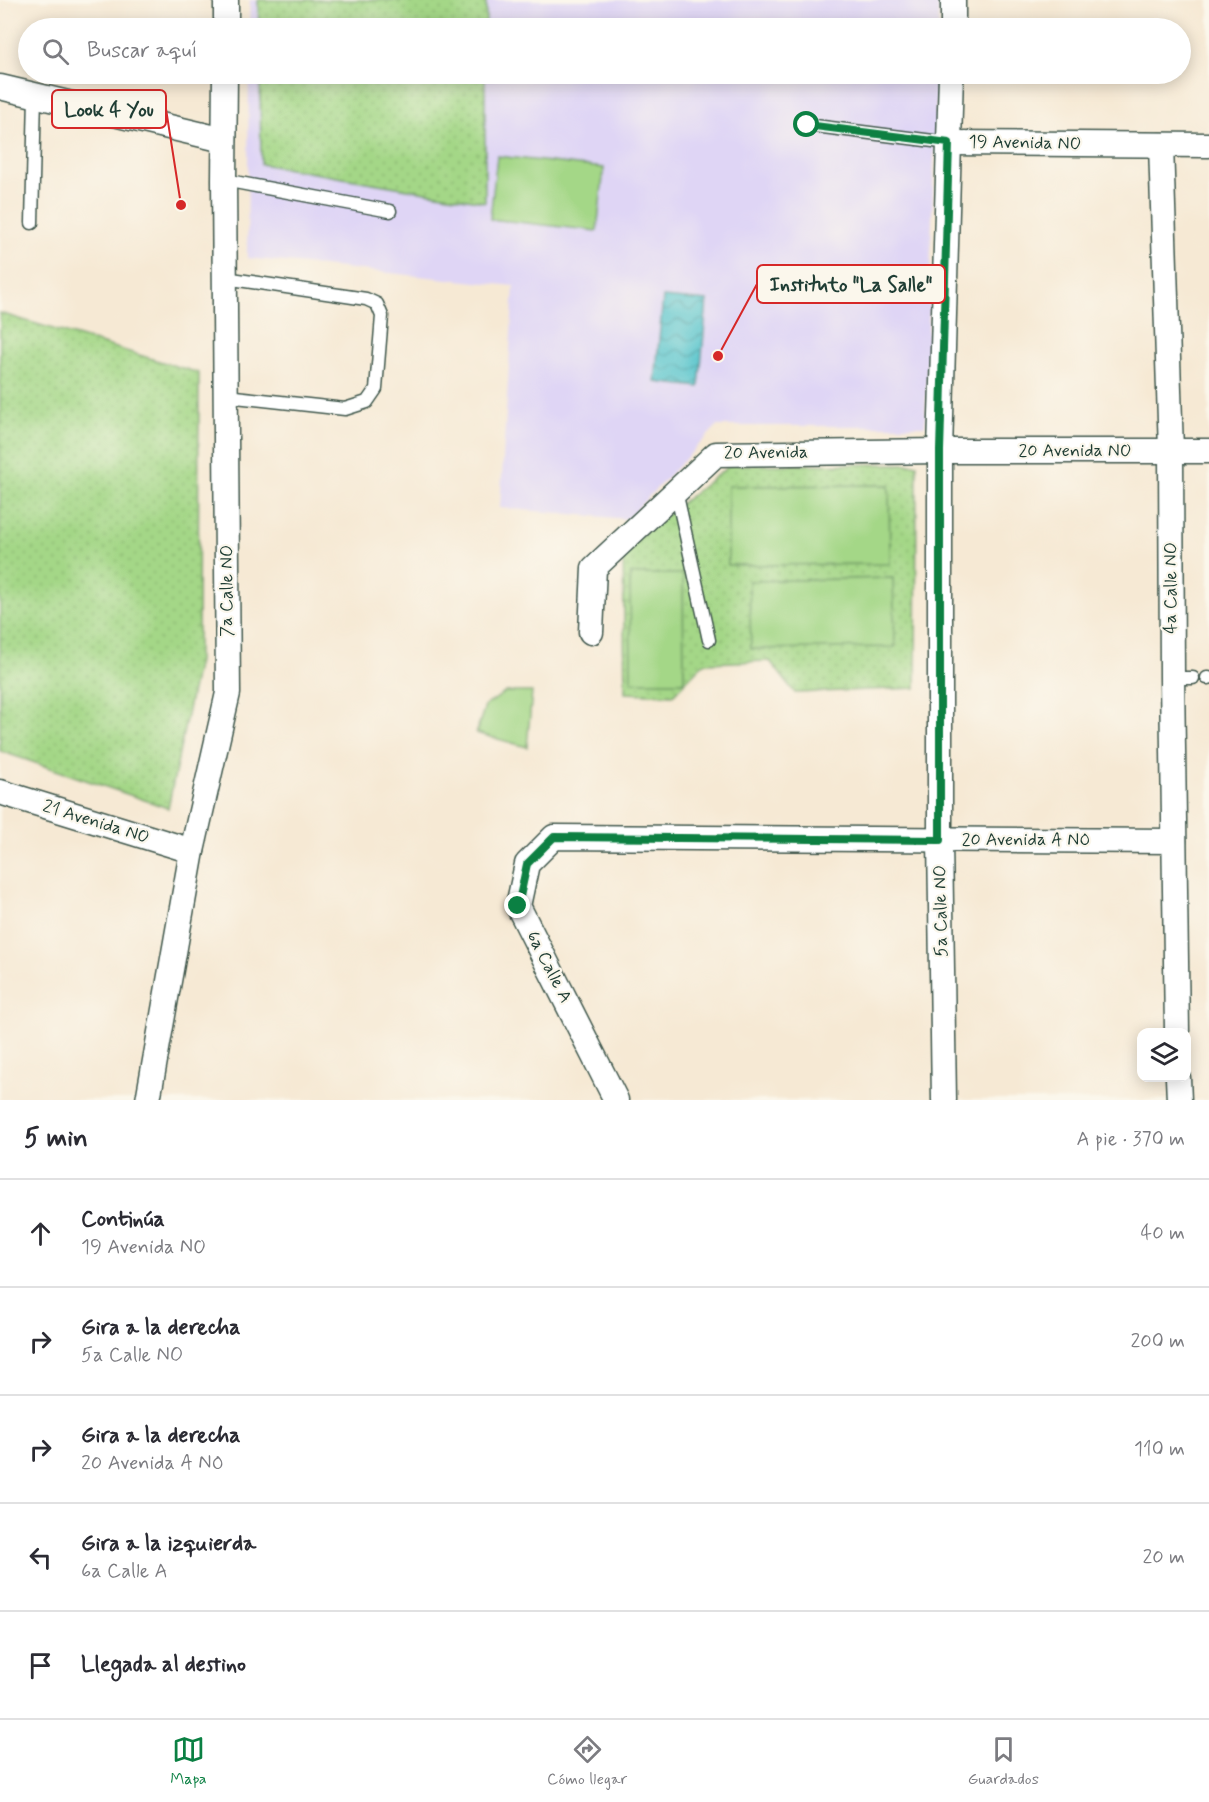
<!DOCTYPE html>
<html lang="es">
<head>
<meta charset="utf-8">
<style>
	body { margin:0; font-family:Mynerve,sans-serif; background:#f7f7f7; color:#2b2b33 }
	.controls { position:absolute; right:18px; bottom:18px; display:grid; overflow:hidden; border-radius:12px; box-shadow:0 3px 15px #0003 }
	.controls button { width:54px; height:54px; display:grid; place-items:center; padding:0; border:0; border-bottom:2px solid #e1e1e2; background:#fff; color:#2b2b33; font:30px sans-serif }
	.stop { position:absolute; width:18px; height:18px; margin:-14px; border:4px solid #0b8043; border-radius:50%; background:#fff }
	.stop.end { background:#0b8043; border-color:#fff; box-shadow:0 2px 6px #0008 }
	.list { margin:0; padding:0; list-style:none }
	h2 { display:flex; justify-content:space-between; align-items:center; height:78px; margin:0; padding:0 24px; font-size:26px }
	h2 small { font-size:20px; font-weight:400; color:#7c7c81 }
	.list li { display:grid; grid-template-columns:39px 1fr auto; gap:18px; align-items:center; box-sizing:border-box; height:108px; padding:0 24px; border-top:2px solid #e1e1e2 }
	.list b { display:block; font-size:22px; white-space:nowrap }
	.list p { margin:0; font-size:20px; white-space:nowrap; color:#7c7c81 }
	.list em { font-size:20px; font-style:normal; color:#7c7c81 }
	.icon { flex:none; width:33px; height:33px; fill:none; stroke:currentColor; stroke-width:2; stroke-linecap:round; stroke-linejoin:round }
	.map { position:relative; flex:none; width:1209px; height:1100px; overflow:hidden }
	.search { position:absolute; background:#fff; box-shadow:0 3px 15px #0003; left:18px; right:18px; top:18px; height:66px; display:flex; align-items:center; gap:15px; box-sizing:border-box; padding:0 21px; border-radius:33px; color:#7c7c81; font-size:22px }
	.sheet { height:618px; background:#fff }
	nav { display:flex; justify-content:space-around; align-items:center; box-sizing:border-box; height:84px; border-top:2px solid #e1e1e2; background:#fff; font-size:16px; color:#7c7c81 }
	nav a { display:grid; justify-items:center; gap:3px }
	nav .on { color:#0b8043 }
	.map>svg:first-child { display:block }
	.built { fill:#dfd5f5 }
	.grass { fill:url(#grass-dots); stroke:#628a5e; stroke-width:1.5 }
	.pitch { fill:#a4d787; stroke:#628a5e; stroke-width:1.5 }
	.water { fill:url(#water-waves); stroke:#3a8080; stroke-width:1.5 }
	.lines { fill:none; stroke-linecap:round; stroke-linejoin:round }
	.lane-casing { stroke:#3f574c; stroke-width:15 }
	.street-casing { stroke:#3f574c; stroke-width:27 }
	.lane { stroke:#fff; stroke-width:12 }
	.street { stroke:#fff; stroke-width:24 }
	.route { stroke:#0b8043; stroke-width:8 }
	.labels { text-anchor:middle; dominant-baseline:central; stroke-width:4.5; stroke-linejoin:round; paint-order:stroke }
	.street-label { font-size:18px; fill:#1f3d34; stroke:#fbf7ec }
	.leader { fill:none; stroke:#d62828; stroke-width:2 }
	.callout-dot { fill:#d62828; stroke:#fbf7ec; stroke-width:2 }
	.callout { fill:#fbf7ec; stroke:#d62828; stroke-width:2 }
	.callout-label { font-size:20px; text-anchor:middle; font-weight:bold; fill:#1f3d34 }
</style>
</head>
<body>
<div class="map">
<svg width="1209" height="1100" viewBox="0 0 1209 1100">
	<defs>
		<pattern id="grass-dots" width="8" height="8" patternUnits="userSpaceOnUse" patternTransform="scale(1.5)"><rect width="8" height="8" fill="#a4d787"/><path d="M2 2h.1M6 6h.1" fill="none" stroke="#8db975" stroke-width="1.8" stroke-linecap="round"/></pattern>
		<pattern id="water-waves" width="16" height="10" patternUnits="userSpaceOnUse" patternTransform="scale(1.5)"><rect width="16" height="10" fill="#56c4cc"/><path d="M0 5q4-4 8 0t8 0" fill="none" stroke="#47a0a6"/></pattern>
	</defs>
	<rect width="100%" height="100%" fill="#fbf7ec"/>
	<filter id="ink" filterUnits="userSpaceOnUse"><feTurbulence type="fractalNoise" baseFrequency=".0167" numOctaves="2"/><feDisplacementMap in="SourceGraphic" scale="12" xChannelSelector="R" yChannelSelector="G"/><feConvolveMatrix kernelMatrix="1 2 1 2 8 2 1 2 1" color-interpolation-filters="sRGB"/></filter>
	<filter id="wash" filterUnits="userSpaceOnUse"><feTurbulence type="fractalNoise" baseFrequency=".008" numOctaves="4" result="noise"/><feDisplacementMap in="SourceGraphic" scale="24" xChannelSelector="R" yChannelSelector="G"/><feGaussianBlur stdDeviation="1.35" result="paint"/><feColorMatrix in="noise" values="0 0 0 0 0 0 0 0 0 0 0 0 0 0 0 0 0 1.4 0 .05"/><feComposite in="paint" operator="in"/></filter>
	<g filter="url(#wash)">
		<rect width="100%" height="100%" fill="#f6e9d4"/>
		<g class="built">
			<path d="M250,0h689l-1,28h-689z"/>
			<path d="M249,74h688l-12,352h-208l-90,93 -127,-11 14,-222 -267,-28z"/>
		</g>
		<g class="grass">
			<path d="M258,0h228v28h-227z"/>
			<path d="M260,74h225v128l-224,-38z"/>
			<path d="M0,313l199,60 -1,288 -30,147 -168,-57z"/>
			<path d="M917,464l-1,224 -121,5 -25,-32 -66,2 -31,32 -48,-2 -2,-144 107,-84z"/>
		</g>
		<g class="pitch">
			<path d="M497,156l107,12 -7,63 -107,-12z"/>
			<path d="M889,485l1,79 -162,1v-79z"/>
			<path d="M630,574h53l1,108h-53z"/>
			<path d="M893,578l2,69 -144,2 -2,-68z"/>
			<path d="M506,692h26l-5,55 -51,-14 9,-27z"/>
		</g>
		<path class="water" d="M663,297l44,4 -8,86 -44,-5z"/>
	</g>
	<g filter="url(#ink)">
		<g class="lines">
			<defs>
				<g id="lane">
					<path d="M807,125l142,18"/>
					<path d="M224,180l166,31"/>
					<path d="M32,223l3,-128"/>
					<path d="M225,278l141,21 11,5 5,12 -6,73 -9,13 -22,7 -119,-13"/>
					<path d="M676,491l33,149"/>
					<path d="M1172,678h21"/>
					<path d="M1207,678h2"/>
				</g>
				<g id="street">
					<path d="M226,28v-28"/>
					<path d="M953,28v-28"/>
					<path d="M0,87l224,53"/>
					<path d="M949,143l260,2"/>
					<path d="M1161,145l10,306 1,227 5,354"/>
					<path d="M591,632l3,-64 122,-114 224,-3h269"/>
					<path d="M0,792l192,59"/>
					<path d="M1178,1078l1,22"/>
					<path d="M148,1100l44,-249 36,-158 -4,-513 1,-106"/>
					<path d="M616,1100l-98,-194 9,-42 27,-27 620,4"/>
					<path d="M944,1100l-4,-260v-389l11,-377"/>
				</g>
			</defs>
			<use href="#lane" class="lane-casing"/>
			<use href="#street" class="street-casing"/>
			<use href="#lane" class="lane"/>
			<use href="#street" class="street"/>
		</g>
	</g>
	<g class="lines" filter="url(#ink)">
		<path class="route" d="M518,906l9,-42 27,-27 386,3v-389l9,-308 -142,-18"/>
	</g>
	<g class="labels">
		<g class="street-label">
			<text transform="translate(1025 143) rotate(1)">19 Avenida NO</text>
			<text x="1075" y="451">20 Avenida NO</text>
			<text transform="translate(766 453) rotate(-1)">20 Avenida</text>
			<text transform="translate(1171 588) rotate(-90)">4a Calle NO</text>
			<text transform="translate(227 591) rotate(-90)">7a Calle NO</text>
			<text transform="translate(96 822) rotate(17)">21 Avenida NO</text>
			<text x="1026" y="840">20 Avenida A NO</text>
			<text transform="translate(941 911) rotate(-91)">5a Calle NO</text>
			<text transform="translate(549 967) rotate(63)">6a Calle A</text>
		</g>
	</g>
	<path class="leader" d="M181 205L166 109M718 356L757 284"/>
	<g class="callout-dot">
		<circle cx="181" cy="205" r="6"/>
		<circle cx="718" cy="356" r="6"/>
	</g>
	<g class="callout">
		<rect x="52" y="90" width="114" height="38" rx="6"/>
		<rect x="757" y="265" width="188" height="38" rx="6"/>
	</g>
	<g class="callout-label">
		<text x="109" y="116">Look 4 You</text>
		<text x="851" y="291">Instituto "La Salle"</text>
	</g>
</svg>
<div class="controls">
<button><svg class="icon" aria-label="layers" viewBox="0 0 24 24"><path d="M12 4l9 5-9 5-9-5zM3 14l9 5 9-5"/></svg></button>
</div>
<div class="stop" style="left:807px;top:125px"></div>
<div class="stop end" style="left:518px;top:906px"></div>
<div class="search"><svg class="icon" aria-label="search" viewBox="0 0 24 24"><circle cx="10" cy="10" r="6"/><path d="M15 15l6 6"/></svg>Buscar aquí</div>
</div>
<section class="sheet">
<h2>5 min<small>A pie · 370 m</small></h2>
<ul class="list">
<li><svg class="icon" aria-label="ahead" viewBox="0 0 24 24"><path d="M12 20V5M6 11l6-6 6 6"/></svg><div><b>Continúa</b><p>19 Avenida NO</p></div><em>40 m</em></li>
<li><svg class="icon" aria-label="right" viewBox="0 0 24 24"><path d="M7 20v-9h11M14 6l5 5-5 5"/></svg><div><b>Gira a la derecha</b><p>5a Calle NO</p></div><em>200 m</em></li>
<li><svg class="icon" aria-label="right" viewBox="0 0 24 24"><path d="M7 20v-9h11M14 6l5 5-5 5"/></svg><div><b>Gira a la derecha</b><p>20 Avenida A NO</p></div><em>110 m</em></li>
<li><svg class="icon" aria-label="left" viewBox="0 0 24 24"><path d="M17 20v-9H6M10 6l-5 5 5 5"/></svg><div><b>Gira a la izquierda</b><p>6a Calle A</p></div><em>20 m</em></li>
<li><svg class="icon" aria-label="arrive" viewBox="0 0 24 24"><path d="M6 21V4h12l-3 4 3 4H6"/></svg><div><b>Llegada al destino</b></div></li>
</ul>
</section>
<nav>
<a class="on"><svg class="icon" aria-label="map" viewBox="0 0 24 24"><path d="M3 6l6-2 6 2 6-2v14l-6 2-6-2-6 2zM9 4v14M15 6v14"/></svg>Mapa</a>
<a><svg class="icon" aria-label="directions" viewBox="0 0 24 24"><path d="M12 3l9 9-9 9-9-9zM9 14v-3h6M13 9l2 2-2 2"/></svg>Cómo llegar</a>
<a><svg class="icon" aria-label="saved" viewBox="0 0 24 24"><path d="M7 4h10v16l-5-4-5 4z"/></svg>Guardados</a>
</nav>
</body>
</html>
